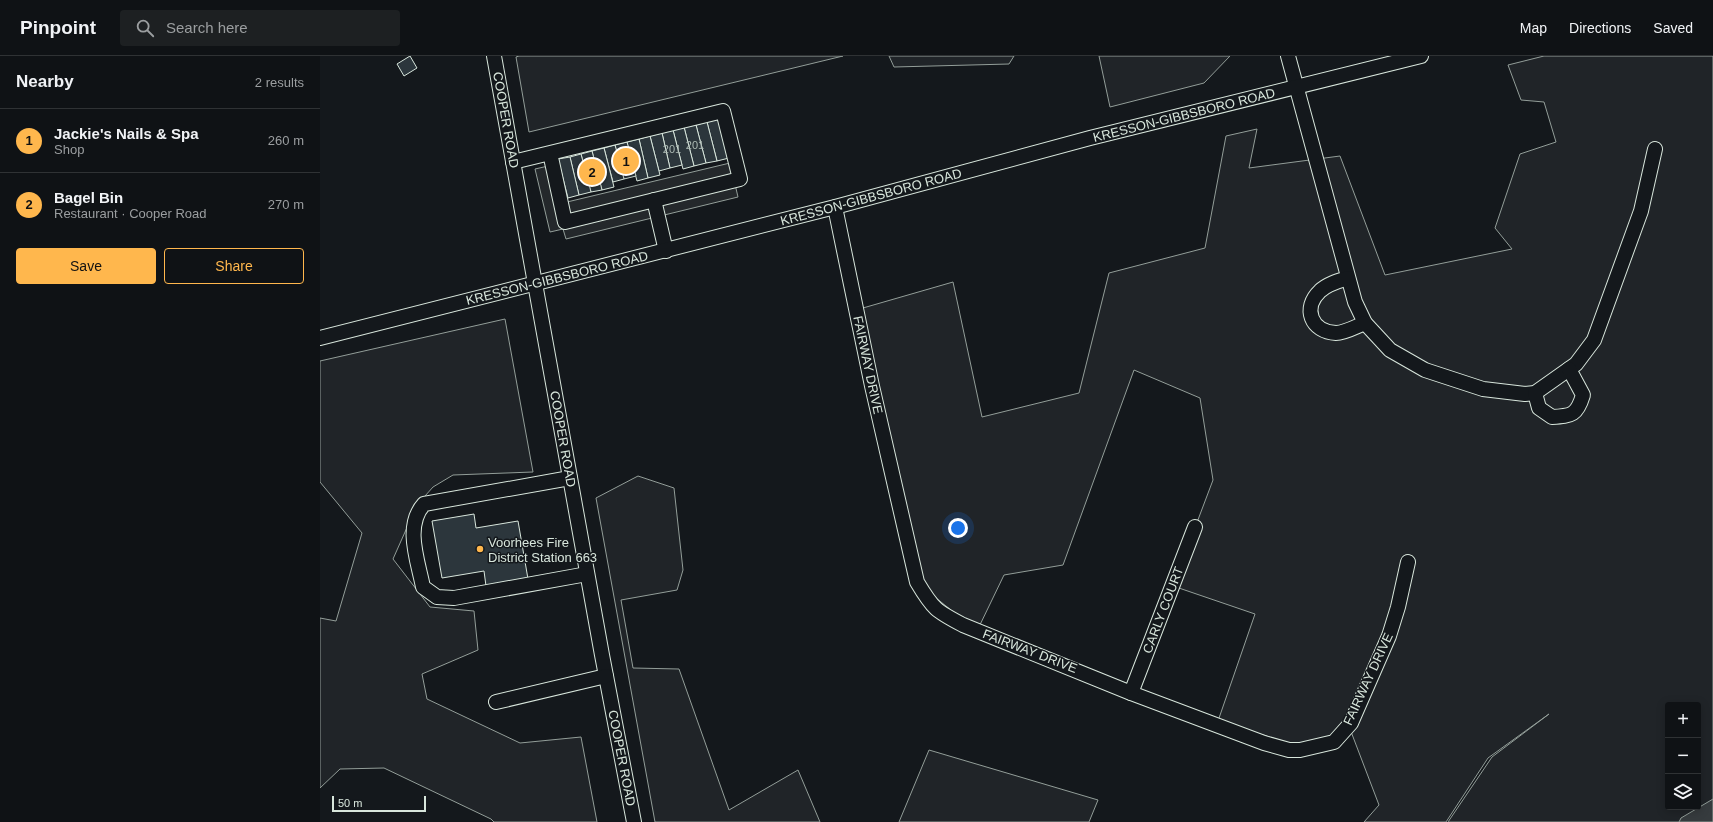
<!DOCTYPE html>
<html lang="en">
<head>
<meta charset="utf-8">
<style>
	body { margin:0; font-family:Arial,sans-serif; background:#1d2022; color:#f1f3f6 }
	.controls { position:absolute; right:12px; bottom:12px; display:grid; overflow:hidden; border-radius:4px; box-shadow:0 2px 10px #0003 }
	.controls button { width:36px; height:36px; display:grid; place-items:center; padding:0; border:0; border-bottom:1px solid #2f3234; background:#0f1215; color:#f1f3f6; font:20px sans-serif }
	.scale { position:absolute; left:12px; bottom:10px; width:94px; box-sizing:border-box; padding-left:4px; border:2px solid #d8e6dc; border-top:0; font-size:11px; line-height:14px; white-space:nowrap; color:#d8e6dc; -webkit-text-stroke:3px #14181c; paint-order:stroke }
	.you { position:absolute; left:638px; top:472px; width:14px; height:14px; margin:-10px; border:3px solid #fff; border-radius:50%; background:#1a73e8; box-shadow:0 0 0 6px #1a73e833 }
	.badge { display:grid; place-items:center; width:26px; height:26px; border-radius:50%; background:#ffb74d; color:#111; font-size:13px; font-weight:700 }
	.pin { position:absolute; translate:-50% -50%; border:2px solid #fff; box-shadow:0 1px 4px #0006 }
	.list { margin:0; padding:0; list-style:none }
	h2 { display:flex; justify-content:space-between; align-items:center; height:52px; margin:0; padding:0 16px; font-size:17px }
	h2 small { font-size:13px; font-weight:400; color:#9b9ea0 }
	.list li { display:grid; grid-template-columns:26px 1fr auto; gap:12px; align-items:center; box-sizing:border-box; height:64px; padding:0 16px; border-top:1px solid #2f3234 }
	.list b { display:block; font-size:15px; white-space:nowrap }
	.list p { margin:0; font-size:13px; white-space:nowrap; color:#9b9ea0 }
	.list em { font-size:13px; font-style:normal; color:#9b9ea0 }
	.actions { display:flex; gap:8px; padding:12px 16px }
	.actions a { flex:1; padding:9px 0; border:1px solid #ffb74d; border-radius:4px; text-align:center; font-size:14px; color:#ffb74d }
	.actions .main { background:#ffb74d; color:#111 }
	.icon { flex:none; width:22px; height:22px; fill:none; stroke:currentColor; stroke-width:2; stroke-linecap:round; stroke-linejoin:round }
	.map { position:relative; flex:none; width:1393px; height:766px; overflow:hidden }
	header { display:flex; align-items:center; gap:24px; box-sizing:border-box; height:56px; padding:0 20px; background:#0f1215; border-bottom:1px solid #2f3234 }
	header strong { font-size:19px }
	nav { display:flex; gap:22px; margin-inline-start:auto; font-size:14px }
	.search { width:280px; height:36px; background:#1d2022; display:flex; align-items:center; gap:10px; box-sizing:border-box; padding:0 14px; border-radius:4px; color:#9b9ea0; font-size:15px }
	main { display:flex }
	aside { flex:1; background:#0f1215 }
	.map>svg:first-child { display:block }
	.green { fill:#202428; stroke:#939e99; fill-rule:evenodd }
	.parking { fill:#24282b; stroke:#939e99 }
	.water { fill:#363b3e; stroke:#939e99 }
	.building { fill:#2c363c; stroke:#d8e6dc }
	.lines { fill:none; stroke-linecap:round; stroke-linejoin:round }
	.minor-casing { stroke:#d8e6dc; stroke-width:16 }
	.minor { stroke:#14181c; stroke-width:14 }
	.poi-dot { fill:#ffb74d; stroke:#14181c; stroke-width:1.5 }
	.labels { text-anchor:middle; dominant-baseline:central; stroke-width:3; stroke-linejoin:round; paint-order:stroke }
	.number-label { font-size:11px; fill:#adbab4 }
	.street-label { font-size:13px; fill:#d8e6dc; stroke:#14181c }
	.poi-label { font-size:13px; fill:#d8e6dc; stroke:#14181c; text-anchor:start }
</style>
</head>
<body>
<header>
<strong>Pinpoint</strong>
<div class="search"><svg class="icon" aria-label="search" viewBox="0 0 24 24"><circle cx="10" cy="10" r="6"/><path d="M15 15l6 6"/></svg>Search here</div>
<nav><a>Map</a><a>Directions</a><a>Saved</a></nav>
</header>
<main>
<aside>
<h2>Nearby<small>2 results</small></h2>
<ul class="list">
<li><span class="badge">1</span><div><b>Jackie's Nails &amp; Spa</b><p>Shop</p></div><em>260 m</em></li>
<li><span class="badge">2</span><div><b>Bagel Bin</b><p>Restaurant · Cooper Road</p></div><em>270 m</em></li>
</ul>
<div class="actions"><a class="main">Save</a><a>Share</a></div>
</aside>
<div class="map">
<svg width="1393" height="766" viewBox="0 0 1393 766">
	<rect width="100%" height="100%" fill="#14181c"/>
	<g class="green">
		<path d="M199,0h324l-314,76 -13,-75z"/>
		<path d="M569,0h125l-5,8 -115,3z"/>
		<path d="M779,0h131l-26,27 -94,24z"/>
		<path d="M1224,0h169v766h-265l44,-65 57,-43 -61,44 -42,64h-82l15,-17 -29,-76 -48,18 -84,-26 37,-107 -82,-28 40,-106 -13,-82 -66,-28 -71,195 -59,10 -27,56 -62,-50 -59,-271 97,-28 29,135 97,-24 30,-120 96,-25 21,-112 31,-7 -8,39 91,-12 45,119 127,-26 -17,-21 25,-74 36,-12 -12,-40 -23,-2 -13,-35zM1348,649h30v102h-30z"/>
		<path d="M185,263l28,153 -80,3 -20,12 -16,18 -24,54 37,48 44,4 4,39 -56,24 5,25 93,44 61,-6 16,85h-103l-3,-3 -107,-51 -44,1 -20,19v-170l16,3 26,-88 -42,-51v-121z"/>
		<path d="M318,420l36,12 9,82 -6,20 -56,10 12,68 46,1 50,141 69,-40 22,52h-165l-59,-324z"/>
		<path d="M609,694l169,50 -9,22h-190z"/>
	</g>
	<path class="parking" d="M410,107l8,34 -172,42 -3,-10 -13,3 -15,-63 22,-5 10,38z"/>
	<path class="water" d="M1393,743v23h-34l2,-4z"/>
	<g class="building">
		<path d="M90,0l7,12 -13,8 -7,-12z"/>
		<path d="M399,63l10,39 -12,3 -10,-39z"/>
		<path d="M387,66l10,39 -11,2 -10,-38z"/>
		<path d="M376,69l10,38 -12,3 -10,-39z"/>
		<path d="M364,71l10,39 -11,3 -10,-39z"/>
		<path d="M353,74l9,35 -12,3 -8,-35z"/>
		<path d="M342,77l8,35 -11,3 -9,-35z"/>
		<path d="M330,80l10,39 -12,3 -9,-39z"/>
		<path d="M319,83l9,39 -11,3 -10,-39z"/>
		<path d="M307,86l9,34 -12,3 -9,-34z"/>
		<path d="M295,89l9,34 -11,3 -9,-34z"/>
		<path d="M284,92l10,39 -12,3 -10,-39z"/>
		<path d="M272,95l10,39 -11,2 -10,-38z"/>
		<path d="M261,98l10,38 -12,3 -9,-38z"/>
		<path d="M250,101l9,38 -11,3 -10,-39z"/>
		<path d="M154,458l2,14 42,-7 10,58 -42,7 -2,-15 -42,7 -10,-57z"/>
	</g>
	<g class="lines">
		<defs>
			<g id="minor">
				<path d="M174,0l108,599 32,167"/>
				<path d="M968,0l67,246 10,21 25,27 35,20 58,19 42,5 10,-1 41,-29 18,-24 47,-129 14,-62"/>
				<path d="M193,106l210,-51 17,68 -175,43 -15,-69"/>
				<path d="M334,144l12,51"/>
				<path d="M515,151l37,179 45,196c16,27 19,29 46,43l168,68 133,50 25,7h11l34,-8 17,-19 38,-87 9,-29 10,-45"/>
				<path d="M1028,222c-10,3 -21,6 -28,13 -18,17 -9,41 16,42 9,0 21,-7 29,-10"/>
				<path d="M0,282l515,-131 255,-69 331,-82"/>
				<path d="M1215,337l4,15 13,9c20,-1 25,-2 31,-22l-14,-26"/>
				<path d="M250,422l-146,26c-20,22 -6,57 -1,83l14,10 17,1 133,-24"/>
				<path d="M811,637l64,-166"/>
				<path d="M176,646l110,-26"/>
			</g>
		</defs>
		<use href="#minor" class="minor-casing"/>
		<use href="#minor" class="minor"/>
	</g>
	<circle class="poi-dot" cx="160" cy="493" r="4"/>
	<g class="labels">
		<g class="number-label">
			<text x="375" y="89">201</text>
			<text x="352" y="93">201</text>
		</g>
		<g class="street-label">
			<text transform="translate(864 59) rotate(-14)">KRESSON-GIBBSBORO ROAD</text>
			<text transform="translate(186 64) rotate(80)">COOPER ROAD</text>
			<text transform="translate(551 141) rotate(-15)">KRESSON-GIBBSBORO ROAD</text>
			<text transform="translate(237 222) rotate(-14)">KRESSON-GIBBSBORO ROAD</text>
			<text transform="translate(548 309) rotate(78)">FAIRWAY DRIVE</text>
			<text transform="translate(243 383) rotate(80)">COOPER ROAD</text>
			<text transform="translate(843 554) rotate(-69)">CARLY COURT</text>
			<text transform="translate(710 595) rotate(21)">FAIRWAY DRIVE</text>
			<text transform="translate(1048 623) rotate(-65)">FAIRWAY DRIVE</text>
			<text transform="translate(302 702) rotate(79)">COOPER ROAD</text>
		</g>
		<g class="poi-label">
			<text x="168" y="486">Voorhees Fire<tspan x="168" dy="15">District Station 663</tspan></text>
		</g>
	</g>
</svg>
<div class="controls">
<button>+</button>
<button>−</button>
<button><svg class="icon" aria-label="layers" viewBox="0 0 24 24"><path d="M12 4l9 5-9 5-9-5zM3 14l9 5 9-5"/></svg></button>
</div>
<div class="scale">50 m</div>
<div class="you"></div>
<div class="pin badge" style="left:306px;top:105px">1</div>
<div class="pin badge" style="left:272px;top:116px">2</div>
</div>
</main>
</body>
</html>
